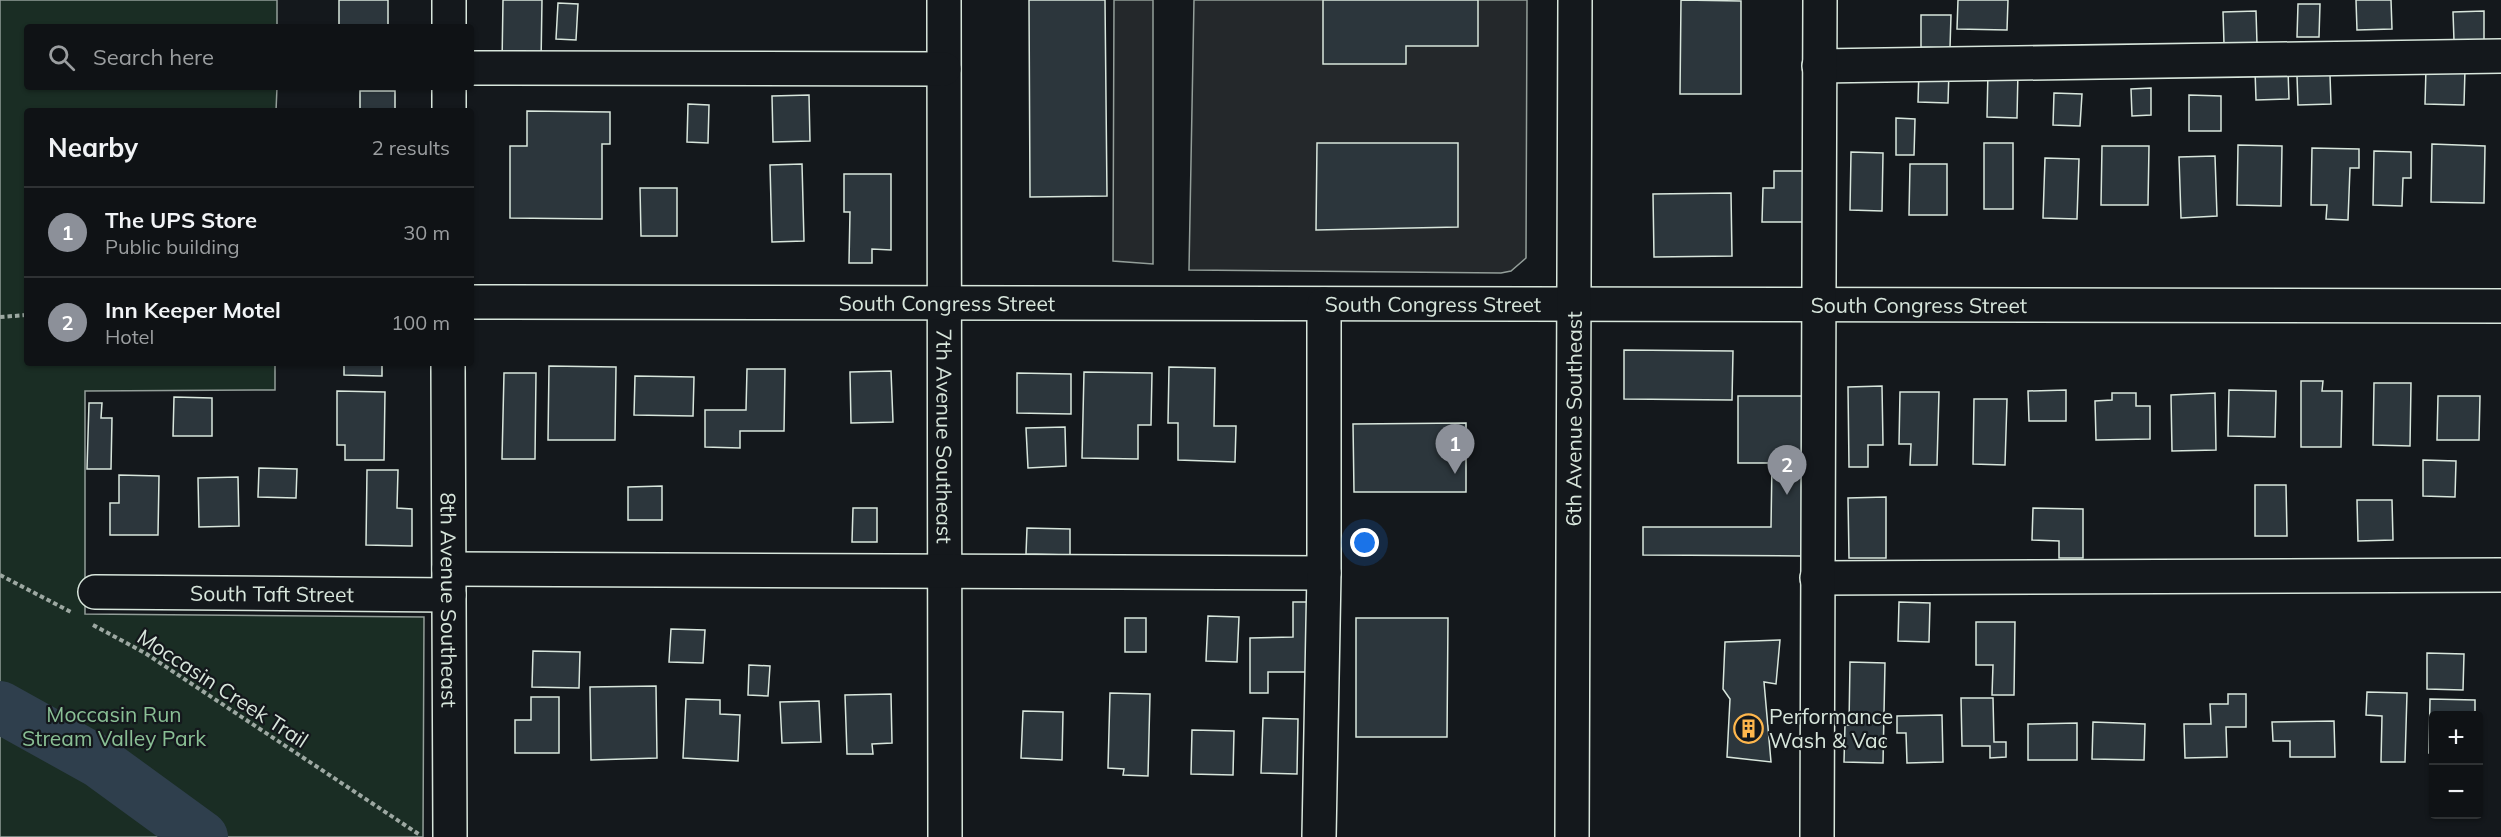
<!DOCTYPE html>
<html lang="en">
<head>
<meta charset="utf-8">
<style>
	body { margin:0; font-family:Mulish,sans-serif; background:#181b1e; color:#f1f3f6 }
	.controls { position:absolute; right:18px; bottom:18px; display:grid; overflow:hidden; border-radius:6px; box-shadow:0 2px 4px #0004 }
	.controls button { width:54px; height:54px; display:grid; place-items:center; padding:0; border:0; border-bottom:2px solid #2f3234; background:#0f1215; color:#f1f3f6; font:30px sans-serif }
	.you { position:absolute; left:1365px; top:543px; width:21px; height:21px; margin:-15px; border:4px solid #fff; border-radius:50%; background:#1a73e8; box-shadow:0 0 0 9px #1a73e833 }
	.badge { display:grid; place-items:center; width:39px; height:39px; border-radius:50%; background:#8c9099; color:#fff; font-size:20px; font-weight:700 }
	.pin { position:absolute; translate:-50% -50px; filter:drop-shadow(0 2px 3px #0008) }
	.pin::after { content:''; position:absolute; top:32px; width:21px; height:18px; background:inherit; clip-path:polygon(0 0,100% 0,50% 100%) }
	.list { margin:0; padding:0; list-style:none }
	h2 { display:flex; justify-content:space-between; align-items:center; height:78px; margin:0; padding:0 24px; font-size:26px }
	h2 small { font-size:20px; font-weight:400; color:#9b9ea0 }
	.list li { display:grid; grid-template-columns:39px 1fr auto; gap:18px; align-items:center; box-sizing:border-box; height:90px; padding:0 24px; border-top:2px solid #2f3234 }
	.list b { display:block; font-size:22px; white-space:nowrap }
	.list p { margin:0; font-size:20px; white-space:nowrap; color:#9b9ea0 }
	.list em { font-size:20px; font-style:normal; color:#9b9ea0 }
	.icon { flex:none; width:33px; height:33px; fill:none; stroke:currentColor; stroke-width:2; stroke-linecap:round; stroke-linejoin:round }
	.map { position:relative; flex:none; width:2501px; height:837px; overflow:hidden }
	.search { position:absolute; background:#0f1215; box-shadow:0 2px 4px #0004; left:24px; top:24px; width:450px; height:66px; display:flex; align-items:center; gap:15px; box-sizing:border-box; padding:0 21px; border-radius:6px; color:#9b9ea0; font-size:22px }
	.panel { position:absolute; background:#0f1215; box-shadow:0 2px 4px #0004; left:24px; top:108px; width:450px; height:258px; border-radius:6px }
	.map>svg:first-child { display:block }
	.green { fill:#1a2d24; stroke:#939e99; stroke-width:1.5 }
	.parking { fill:#24282b; stroke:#939e99; stroke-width:1.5 }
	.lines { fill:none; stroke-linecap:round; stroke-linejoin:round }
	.river { stroke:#2f3f4d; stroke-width:52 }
	.building { fill:#2c363c; stroke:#d8e6dc; stroke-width:1.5 }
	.minor-casing { stroke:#d8e6dc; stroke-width:36 }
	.highway-casing { stroke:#d8e6dc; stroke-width:36 }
	.path { stroke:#9da8a2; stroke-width:4; stroke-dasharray:4.5 3; stroke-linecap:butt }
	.minor { stroke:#14181c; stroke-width:33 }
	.highway { stroke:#14181c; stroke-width:33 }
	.labels { text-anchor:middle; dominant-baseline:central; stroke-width:4.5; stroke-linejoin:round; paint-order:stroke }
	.street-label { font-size:21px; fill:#d8e6dc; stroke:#14181c }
	.park-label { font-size:21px; fill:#8ac095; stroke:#14181c }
	.poi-label { font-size:21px; fill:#d8e6dc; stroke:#14181c; text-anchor:start }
</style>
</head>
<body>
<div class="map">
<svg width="2501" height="837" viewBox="0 0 2501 837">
	<rect width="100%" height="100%" fill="#14181c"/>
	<path class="green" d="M0,0h277v27h-250v60h250l-1,24h-249v252h248v27l-190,1v223l339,3 -1,220h-423z"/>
	<g class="parking">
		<path d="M1114,0h39v264l-40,-3z"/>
		<path d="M1194,0h333l-1,258 -15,13 -10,2 -312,-3z"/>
	</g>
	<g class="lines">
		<path class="river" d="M0,707l99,55 103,75"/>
	</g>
	<g class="building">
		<rect x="339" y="0" width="49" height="27"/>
		<path d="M503,0h39l-1,64 -39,-1z"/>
		<path d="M1029,0h76l2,196 -77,1z"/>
		<path d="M1323,0h155v46h-72v18h-83z"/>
		<path d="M1681,0l60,1v93h-61z"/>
		<path d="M1958,0h50l-1,30 -50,-1z"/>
		<path d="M2356,0h35l1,29 -35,1z"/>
		<path d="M558,3l20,1 -2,36 -20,-1z"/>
		<path d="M2298,4h22l-1,33h-22z"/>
		<path d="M2256,11l1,33h-33l-1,-32z"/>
		<path d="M2484,11v30h-30l-1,-29z"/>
		<path d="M1921,15h30l-1,33 -29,-1z"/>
		<path d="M2426,68l39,1 -1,36 -39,-1z"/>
		<path d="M1919,69l30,1 -1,33 -30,-1z"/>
		<path d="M1988,70l30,1 -1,47 -30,-1z"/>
		<path d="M2255,70h33l1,29 -33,1z"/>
		<path d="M2330,75l1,29 -33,1 -1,-29z"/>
		<path d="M2151,88v27l-19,1 -1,-27z"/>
		<rect x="360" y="91" width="35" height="20"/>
		<path d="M2054,93l28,1 -2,32 -27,-1z"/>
		<path d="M809,95l1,46 -37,1 -1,-46z"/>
		<path d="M2189,95l32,1v35h-32z"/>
		<path d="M688,104l21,1 -1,38 -21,-1z"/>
		<path d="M527,111l83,1v32h-8v75l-92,-1v-72h17z"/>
		<path d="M1896,118l19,1 -1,36h-18z"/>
		<path d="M1317,143h141v84l-142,3z"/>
		<rect x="1984" y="143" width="29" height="66"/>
		<path d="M2432,144l53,2 -1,57 -53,-1z"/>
		<path d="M2238,145l44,1 -1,60 -44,-1z"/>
		<path d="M2102,146h47l-1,59h-47z"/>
		<path d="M2312,148l47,1v19h-9l-2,52 -22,-1 1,-14h-16z"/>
		<path d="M2374,151l37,1v26h-8l-1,28 -29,-1z"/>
		<path d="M1851,152l32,1 -1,58 -32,-1z"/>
		<path d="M2215,156l2,60 -36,2 -2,-61z"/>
		<path d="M2045,158l34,1 -2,60 -34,-1z"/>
		<path d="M802,164l2,77 -32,1 -2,-77z"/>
		<path d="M1910,164h37v51h-38z"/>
		<path d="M1774,171h30l-1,51h-41l1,-34h11z"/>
		<path d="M844,174h47v76l-19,-1v14h-23l1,-51h-6z"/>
		<path d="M640,188h37v48h-36z"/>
		<path d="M1731,193l1,63 -78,1 -1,-63z"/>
		<path d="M1624,350l109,1 -1,49 -108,-1z"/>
		<path d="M344,363h38v13l-38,-1z"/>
		<path d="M549,366l67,1 -1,73h-67z"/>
		<path d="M1169,367l46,1 -1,58h22l-1,36 -57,-2v-37h-10z"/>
		<path d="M747,369h38l-1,62h-44v17l-35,-1v-37h41z"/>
		<path d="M891,371l2,51 -42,1 -1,-51z"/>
		<path d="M1084,372l68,1 -1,52h-13v34l-56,-1z"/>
		<path d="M504,373h32l-1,86h-33z"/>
		<path d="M1017,373l54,1v40l-54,-1z"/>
		<path d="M635,376l59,1 -1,39 -59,-1z"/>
		<path d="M2301,381h22l-1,10h20l-1,56h-40z"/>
		<path d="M2374,383h37l-1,63 -37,-1z"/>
		<path d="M1882,386l1,59h-15v22h-19l-1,-80z"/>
		<path d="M2066,390v31h-37l-1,-30z"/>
		<path d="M2229,390l47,1 -1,46 -47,-1z"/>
		<path d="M337,391l48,1 -1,68h-39v-15h-8z"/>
		<path d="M1900,392h39l-2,73h-27l1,-21h-12z"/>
		<path d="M2112,393h24v13h14v33l-54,1 -1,-39 17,-1z"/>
		<path d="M2215,393l1,57 -44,1 -1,-56z"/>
		<path d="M1738,396h64v160l-159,-1v-28h128l1,-64h-34z"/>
		<path d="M2438,396h42l-1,44h-42z"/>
		<path d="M174,397l38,1v38h-39z"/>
		<path d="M1974,399h33l-2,66 -32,-1z"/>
		<path d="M89,403h13l-1,15h11l-1,51h-24z"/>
		<path d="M1466,423v69h-112l-1,-68z"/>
		<path d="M1065,427l1,39 -38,2 -2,-40z"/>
		<path d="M2423,460l33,1 -1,36 -32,-1z"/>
		<path d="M259,468l38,1 -1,29 -38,-1z"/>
		<path d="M367,470h31l-1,38 15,1v37l-46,-1z"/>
		<path d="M119,475l40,1 -1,59h-48v-32h9z"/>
		<path d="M238,477l1,49 -40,1 -1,-49z"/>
		<path d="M2255,485h31l1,51h-32z"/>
		<path d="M662,486v34h-34v-33z"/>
		<path d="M1886,497v61h-37l-1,-60z"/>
		<path d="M2357,500h35l1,40 -35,1z"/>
		<path d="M853,508h24v34h-25z"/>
		<path d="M2033,508l50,1v49h-24v-17l-27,-1z"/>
		<path d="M1027,528l43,1v26l-44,-1z"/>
		<path d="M1293,602h25v70h-50v21h-18v-55l43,-1z"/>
		<path d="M1899,602l31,1 -1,39 -31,-1z"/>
		<path d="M1208,616l31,1 -2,45 -31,-1z"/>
		<rect x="1125" y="618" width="21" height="34"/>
		<path d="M1356,618h92l-1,119h-91z"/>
		<path d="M1976,622h39l-1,73h-22l1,-30h-17z"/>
		<path d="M671,629l34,1 -2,33 -34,-1z"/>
		<path d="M1780,640l-4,44 -12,-2 7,80 -44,-5 3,-58 -7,-10 2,-47z"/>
		<path d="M533,651l47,1 -1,36 -47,-1z"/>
		<path d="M2427,653l37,1 -1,36 -36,-1z"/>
		<path d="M1850,662l35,1 -2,100 -39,-1 1,-37h4z"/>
		<path d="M749,665l21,1 -2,30 -20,-1z"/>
		<path d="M656,686l1,72 -66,2 -1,-73z"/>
		<path d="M2367,692l40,1 -2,69h-24l1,-46 -16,-1z"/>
		<path d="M1110,693l40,1 -2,82 -25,-1 1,-6 -16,-1z"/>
		<path d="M891,694l1,49 -20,1 1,10h-26l-2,-59z"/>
		<path d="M2228,694h18v33h-20l1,30 -42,1 -1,-34h27l-1,-20h18z"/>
		<path d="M531,697h28v56h-44v-33h16z"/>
		<path d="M1961,698h32l1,44h12v15l-16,1v-12h-28z"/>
		<path d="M686,699l34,1v14l20,1 -2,46 -55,-3z"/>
		<path d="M2430,699l45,1v16h-41v37h-5z"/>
		<path d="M819,701l2,41 -39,1 -2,-41z"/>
		<path d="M1023,711l40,1 -1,48 -41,-2z"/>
		<path d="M1942,715l1,47 -36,1 -1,-30h-9v-17z"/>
		<path d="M1263,718l35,1 -1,55 -36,-1z"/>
		<path d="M2334,721l1,36h-45v-16h-17l-1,-19z"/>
		<path d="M2093,722l52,2 -1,36 -52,-1z"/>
		<path d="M2077,723v37h-49v-36z"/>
		<path d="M1192,730l42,1 -1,44 -42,-1z"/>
	</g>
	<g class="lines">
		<defs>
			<g id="minor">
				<path d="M449,0v27"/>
				<path id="s1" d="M944,0l1,837"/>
				<path d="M1819,66l682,-10"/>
				<path d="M471,68l473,1"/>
				<path d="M449,111v-24"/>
				<path id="s2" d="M471,302l2030,4"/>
				<path id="s3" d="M448,363l2,474"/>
				<path d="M449,569l875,4"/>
				<path d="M1817,578l684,-3"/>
				<path id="s4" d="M95,592l354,3"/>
				<path d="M1319,837l5,-264v-269"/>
				<path d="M1817,837l3,-837"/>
			</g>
			<g id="highway">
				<path id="s5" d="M1572,837l3,-837"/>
			</g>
		</defs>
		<use href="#minor" class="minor-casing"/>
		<use href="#highway" class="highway-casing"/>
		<g class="path">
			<path d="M0,317l27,-2"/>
			<path d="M0,575l71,37"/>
			<path d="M93,625l52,28 275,182"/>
		</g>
		<use href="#minor" class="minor"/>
		<use href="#highway" class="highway"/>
	</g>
	<defs>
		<symbol id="building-ring" viewBox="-11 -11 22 22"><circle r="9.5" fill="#14181c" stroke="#ffb74d" stroke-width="1.5"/><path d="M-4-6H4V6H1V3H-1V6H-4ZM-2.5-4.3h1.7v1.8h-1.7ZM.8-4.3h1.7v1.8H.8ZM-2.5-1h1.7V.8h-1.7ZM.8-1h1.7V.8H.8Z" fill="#ffb74d"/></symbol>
	</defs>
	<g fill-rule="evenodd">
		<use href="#building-ring" x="1732" y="712" width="33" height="33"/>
	</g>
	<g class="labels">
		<g class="street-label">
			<text stroke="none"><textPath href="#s2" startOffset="476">South Congress Street</textPath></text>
			<text stroke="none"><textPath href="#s2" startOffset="962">South Congress Street</textPath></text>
			<text stroke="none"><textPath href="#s2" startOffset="1448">South Congress Street</textPath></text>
			<text stroke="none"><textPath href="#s5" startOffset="418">6th Avenue Southeast</textPath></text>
			<text stroke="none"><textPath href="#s1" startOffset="436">7th Avenue Southeast</textPath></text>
			<text stroke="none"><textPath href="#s4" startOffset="177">South Taft Street</textPath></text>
			<text stroke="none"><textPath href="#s3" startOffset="237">8th Avenue Southeast</textPath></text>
			<text transform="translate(223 688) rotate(33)">Moccasin Creek Trail</text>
		</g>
		<g class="park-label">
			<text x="114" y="714">Moccasin Run<tspan x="114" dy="24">Stream Valley Park</tspan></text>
		</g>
		<g class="poi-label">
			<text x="1769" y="716">Performance<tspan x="1769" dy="24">Wash &amp; Vac</tspan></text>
		</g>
	</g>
</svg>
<div class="controls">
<button>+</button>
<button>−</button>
</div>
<div class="you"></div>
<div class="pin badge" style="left:1455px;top:474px">1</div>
<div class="pin badge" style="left:1787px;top:495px">2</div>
<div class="search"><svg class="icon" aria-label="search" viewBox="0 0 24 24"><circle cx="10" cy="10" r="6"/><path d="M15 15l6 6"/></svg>Search here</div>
<section class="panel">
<h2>Nearby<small>2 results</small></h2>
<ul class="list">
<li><span class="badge">1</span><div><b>The UPS Store</b><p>Public building</p></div><em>30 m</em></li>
<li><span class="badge">2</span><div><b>Inn Keeper Motel</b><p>Hotel</p></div><em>100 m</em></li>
</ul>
</section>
</div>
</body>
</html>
